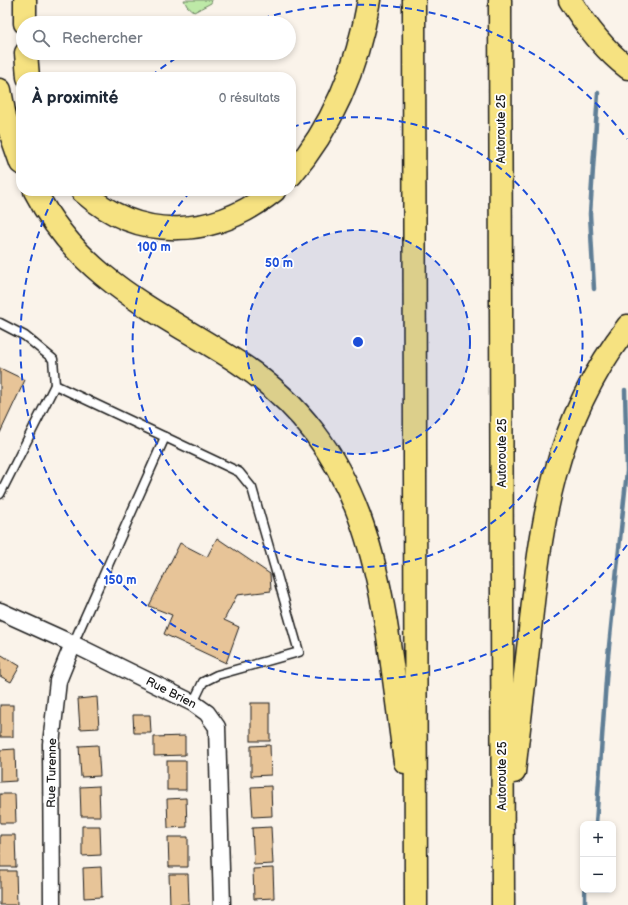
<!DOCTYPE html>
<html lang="fr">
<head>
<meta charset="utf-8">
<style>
	body { margin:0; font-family:"Balsamiq Sans",sans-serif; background:#f2f2f3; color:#1f2937 }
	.controls { position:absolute; right:12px; bottom:12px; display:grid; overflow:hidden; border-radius:8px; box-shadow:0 2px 6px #0003 }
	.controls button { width:36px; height:36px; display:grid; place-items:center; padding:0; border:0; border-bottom:1px solid #e0e1e3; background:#fff; color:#1f2937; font:20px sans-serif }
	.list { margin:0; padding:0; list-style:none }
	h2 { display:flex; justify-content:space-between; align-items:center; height:52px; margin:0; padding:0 16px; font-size:17px }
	h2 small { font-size:13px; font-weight:400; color:#747a83 }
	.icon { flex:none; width:22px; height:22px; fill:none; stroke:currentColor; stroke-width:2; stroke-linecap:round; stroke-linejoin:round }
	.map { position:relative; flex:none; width:628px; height:905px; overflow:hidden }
	.search { position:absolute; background:#fff; box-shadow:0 2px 6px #0003; left:16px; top:16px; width:280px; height:44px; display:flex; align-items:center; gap:10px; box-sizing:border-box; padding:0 14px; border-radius:22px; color:#747a83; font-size:15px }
	.panel { position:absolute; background:#fff; box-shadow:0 2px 6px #0003; left:16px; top:72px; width:280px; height:124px; border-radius:16px }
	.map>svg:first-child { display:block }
	.green { fill:#bde9a7; stroke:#6c8262 }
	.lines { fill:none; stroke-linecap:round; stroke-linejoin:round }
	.stream { stroke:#5f7e96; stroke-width:4.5 }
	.building { fill:#e7c498; stroke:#1c1c1c }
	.service-casing { stroke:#1c1c1c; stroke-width:11 }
	.minor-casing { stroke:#1c1c1c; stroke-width:19 }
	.motorway-casing { stroke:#1c1c1c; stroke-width:25 }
	.service { stroke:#fff; stroke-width:8 }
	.minor { stroke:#fff; stroke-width:16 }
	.motorway { stroke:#f6e281; stroke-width:22 }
	.ring { fill:none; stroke:#1d4ed8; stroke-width:2; stroke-dasharray:7 5 }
	.labels { text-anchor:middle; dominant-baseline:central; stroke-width:3.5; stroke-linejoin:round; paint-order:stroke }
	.street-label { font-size:12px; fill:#1c1c1c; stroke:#fff }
	.centre { fill:#1d4ed8; stroke:#fff; stroke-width:2 }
	.ring-label { font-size:12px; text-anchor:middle; font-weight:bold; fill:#1d4ed8; stroke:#fff; stroke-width:3.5; stroke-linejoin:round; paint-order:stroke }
</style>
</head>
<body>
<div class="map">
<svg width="628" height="905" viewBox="0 0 628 905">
	<rect width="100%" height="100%" fill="#faf3ea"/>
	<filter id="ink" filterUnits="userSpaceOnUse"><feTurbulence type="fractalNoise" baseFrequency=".025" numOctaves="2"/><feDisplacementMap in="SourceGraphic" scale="8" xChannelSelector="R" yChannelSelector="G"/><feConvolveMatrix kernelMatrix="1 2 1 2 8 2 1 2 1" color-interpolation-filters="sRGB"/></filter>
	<g filter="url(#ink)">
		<path class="green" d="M184,0h28l-1,3 -17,9 -7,-6z"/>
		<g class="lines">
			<g class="stream">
				<path d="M594,289l-4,-75 8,-121"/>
				<path d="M596,824l11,-158 20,-195 -2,-81"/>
				<path d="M585,890v15"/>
			</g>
		</g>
		<g class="building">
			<path d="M0,368l25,12 -25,53z"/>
			<path d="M217,538l53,36 1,17 -34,4 -13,25 15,7 -13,36 -62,-29 8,-19 -23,-9 31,-63 27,14z"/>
			<path d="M0,654l20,12 -9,16 -11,-6z"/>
			<path d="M97,697l2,31 -19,1 -2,-30z"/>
			<rect x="251" y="703" width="19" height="38"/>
			<rect x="0" y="705" width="13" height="32"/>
			<path d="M133,715h17l1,18h-17z"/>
			<path d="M185,736v19l-31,1v-19z"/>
			<path d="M98,745l2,31 -19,1 -2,-31z"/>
			<path d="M270,745l1,30 -20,1v-30z"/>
			<path d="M15,749l1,32 -16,1v-32z"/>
			<rect x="167" y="761" width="19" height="29"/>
			<path d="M99,786l1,30h-19l-1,-29z"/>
			<path d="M271,786l1,30 -19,1 -2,-30z"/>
			<path d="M0,794h15l1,29h-16z"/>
			<path d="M186,798l1,29 -19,1 -1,-29z"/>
			<path d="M82,826h18l1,29 -19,1z"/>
			<path d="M271,827l2,37 -19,1 -2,-37z"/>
			<path d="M0,835h15l1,32h-16z"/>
			<path d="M168,837h20v30h-19z"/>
			<path d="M101,867l1,30 -18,1 -1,-30z"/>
			<path d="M273,868l1,30 -20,1 -1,-30z"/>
			<path d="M0,871h16l1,34h-17z"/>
			<path d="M169,874h19l1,30 -19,1z"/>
		</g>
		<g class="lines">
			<defs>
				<g id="service">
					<path d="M0,323l25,13 28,23 2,26"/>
					<path d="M0,494l55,-109 184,87 13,16 47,164 -82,23 -14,7 -10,21"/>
					<path d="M73,644l92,-207"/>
				</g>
				<g id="minor">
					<path d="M0,611l73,33 120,59 14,10 10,14 5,178"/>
					<path d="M52,905l-1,-161 7,-63 15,-37"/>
				</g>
				<g id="motorway">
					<path d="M25,0v23"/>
					<path d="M414,0l2,905"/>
					<path d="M500,0l3,905"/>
					<path d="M570,0c16,26 34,50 58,68"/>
					<path d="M26,53l2,24"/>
					<path d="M0,90l5,27 16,46"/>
					<path d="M291,175c43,-50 67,-111 78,-175"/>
					<path d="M35,191c46,90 124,120 204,172 143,93 144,247 166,399"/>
					<path d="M82,191c58,52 133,47 192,0"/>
					<path d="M514,772c5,-44 10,-88 15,-132 12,-118 24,-217 99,-314"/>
				</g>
			</defs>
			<use href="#service" class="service-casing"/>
			<use href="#minor" class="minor-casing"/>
			<use href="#motorway" class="motorway-casing"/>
			<use href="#service" class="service"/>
			<use href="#minor" class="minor"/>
			<use href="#motorway" class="motorway"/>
		</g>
	</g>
	<circle cx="358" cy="342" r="112" fill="#1d4ed8" fill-opacity=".12"/>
	<g class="ring">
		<circle cx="358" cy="342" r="112"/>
		<path d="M292 127A225 225 0 1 1 191 191"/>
		<path d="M627 545A337 337 0 0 1 56 192M151 76A337 337 0 0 1 184 53M251 22A337 337 0 0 1 627 139"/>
	</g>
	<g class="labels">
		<g class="street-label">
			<text transform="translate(501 129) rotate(-90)">Autoroute 25</text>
			<text transform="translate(502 453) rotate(-90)">Autoroute 25</text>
			<text transform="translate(171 693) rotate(27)">Rue Brien</text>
			<text transform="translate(52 773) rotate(-89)">Rue Turenne</text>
			<text transform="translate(502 776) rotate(-90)">Autoroute 25</text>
		</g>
	</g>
	<circle cx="358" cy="342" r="6" class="centre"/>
	<g class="ring-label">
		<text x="154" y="251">100 m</text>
		<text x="279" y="267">50 m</text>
		<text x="120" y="584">150 m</text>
	</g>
</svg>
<div class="controls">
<button>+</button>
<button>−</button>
</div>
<div class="search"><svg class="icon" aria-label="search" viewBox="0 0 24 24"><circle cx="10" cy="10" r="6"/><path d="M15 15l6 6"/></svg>Rechercher</div>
<section class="panel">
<h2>À proximité<small>0 résultats</small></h2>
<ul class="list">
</ul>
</section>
</div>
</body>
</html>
